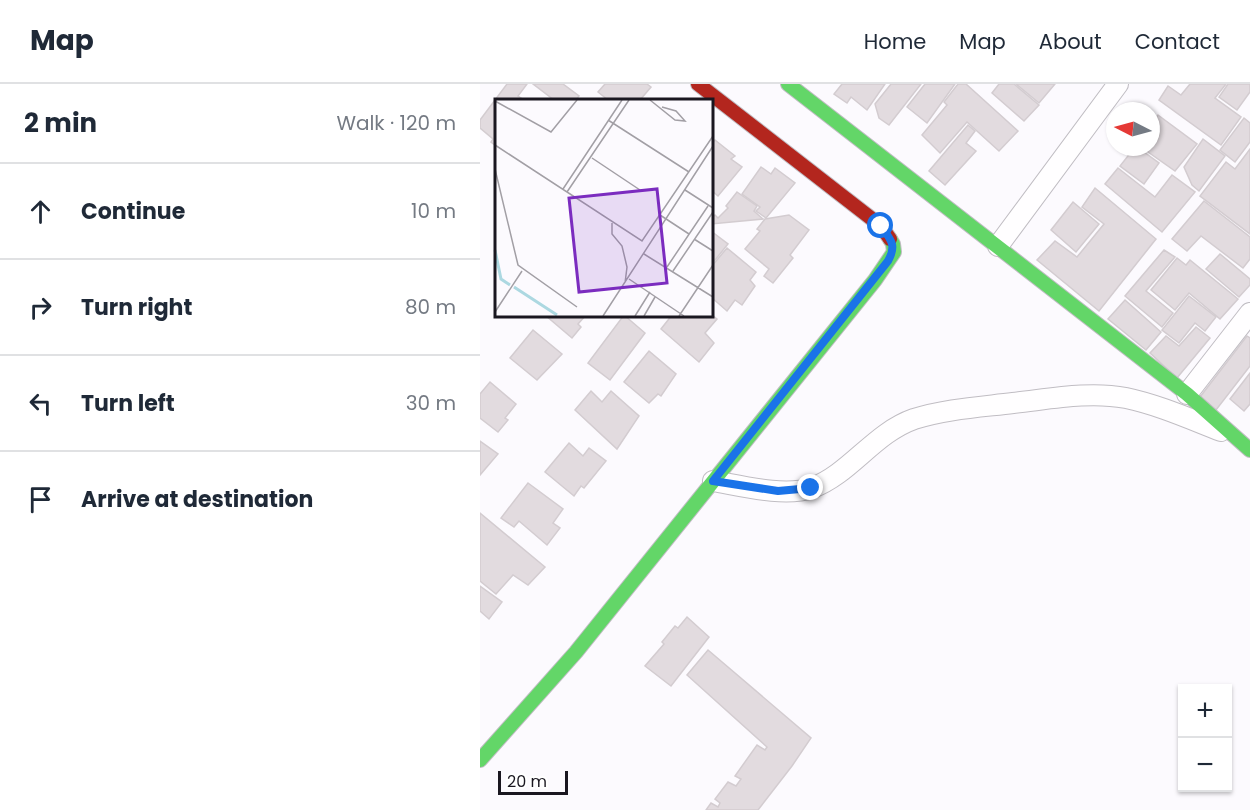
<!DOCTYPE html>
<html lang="en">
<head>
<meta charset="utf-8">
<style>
	body { margin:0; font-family:Poppins,sans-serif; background:#f6f6f7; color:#1f2937 }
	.controls { position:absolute; right:18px; bottom:18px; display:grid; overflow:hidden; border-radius:0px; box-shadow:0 2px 4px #0004 }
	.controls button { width:54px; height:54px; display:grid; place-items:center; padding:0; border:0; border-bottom:2px solid #e0e1e3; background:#fff; color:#1f2937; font:30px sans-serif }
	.compass { position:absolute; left:626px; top:18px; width:54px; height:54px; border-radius:50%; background:#fff; box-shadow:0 2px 4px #0004; rotate:276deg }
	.scale { position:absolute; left:18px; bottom:15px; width:70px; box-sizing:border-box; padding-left:6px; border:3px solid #1a1720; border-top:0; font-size:16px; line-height:21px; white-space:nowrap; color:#1a1720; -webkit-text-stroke:4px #fff; paint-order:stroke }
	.stop { position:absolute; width:18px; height:18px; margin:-14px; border:4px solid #1a73e8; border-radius:50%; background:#fff }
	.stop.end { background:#1a73e8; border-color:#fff; box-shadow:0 2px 6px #0008 }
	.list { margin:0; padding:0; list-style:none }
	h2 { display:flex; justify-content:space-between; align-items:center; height:78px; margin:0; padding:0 24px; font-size:26px }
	h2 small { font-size:20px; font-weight:400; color:#747a83 }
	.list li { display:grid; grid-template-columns:39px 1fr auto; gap:18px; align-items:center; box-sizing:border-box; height:96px; padding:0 24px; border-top:2px solid #e0e1e3 }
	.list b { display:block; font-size:22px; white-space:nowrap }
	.list em { font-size:20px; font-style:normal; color:#747a83 }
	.icon { flex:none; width:33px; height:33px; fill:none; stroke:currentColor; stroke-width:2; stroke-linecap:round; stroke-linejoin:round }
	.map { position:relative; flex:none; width:770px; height:726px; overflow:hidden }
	header { display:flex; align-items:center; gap:36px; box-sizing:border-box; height:84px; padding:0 30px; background:#fff; border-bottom:2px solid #e0e1e3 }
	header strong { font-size:28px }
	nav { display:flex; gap:33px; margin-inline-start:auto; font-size:21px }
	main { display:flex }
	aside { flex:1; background:#fff }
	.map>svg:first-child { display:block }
	.building { fill:#e2dbdf; stroke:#d3ccd0; stroke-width:1.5 }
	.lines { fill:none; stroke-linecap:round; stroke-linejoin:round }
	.street-casing { stroke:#c0bdc3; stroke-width:22 }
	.fast-casing { stroke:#c0bdc3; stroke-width:16 }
	.jam-casing { stroke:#c0bdc3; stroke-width:16 }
	.street { stroke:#fffeff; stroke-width:20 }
	.fast { stroke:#63d668; stroke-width:14 }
	.jam { stroke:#b3261e; stroke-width:14 }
	.route { stroke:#1a73e8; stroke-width:8 }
	.inset-river { fill:none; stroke:#acd8e1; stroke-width:3 }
	.inset-road { fill:none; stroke:#a29fa5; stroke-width:1.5 }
	.view { fill:#7b2cbf; fill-opacity:0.15; stroke:#7b2cbf; stroke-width:3 }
	.inset-edge { fill:none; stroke:#1a1720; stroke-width:3 }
</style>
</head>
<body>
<header>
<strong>Map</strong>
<nav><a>Home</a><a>Map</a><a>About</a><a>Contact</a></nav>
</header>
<main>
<aside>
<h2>2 min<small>Walk · 120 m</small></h2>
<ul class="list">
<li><svg class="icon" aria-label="ahead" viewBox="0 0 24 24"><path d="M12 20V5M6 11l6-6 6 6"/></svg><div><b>Continue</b></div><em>10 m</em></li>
<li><svg class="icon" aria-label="right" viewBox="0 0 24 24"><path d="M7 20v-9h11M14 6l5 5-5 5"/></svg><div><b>Turn right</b></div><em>80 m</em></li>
<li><svg class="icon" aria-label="left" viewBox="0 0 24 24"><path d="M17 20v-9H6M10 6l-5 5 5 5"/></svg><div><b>Turn left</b></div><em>30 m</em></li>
<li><svg class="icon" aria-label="arrive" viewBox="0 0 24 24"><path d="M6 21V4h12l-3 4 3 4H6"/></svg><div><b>Arrive at destination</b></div></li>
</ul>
</aside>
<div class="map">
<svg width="770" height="726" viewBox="0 0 770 726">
	<rect width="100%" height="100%" fill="#fcfafe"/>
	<g class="building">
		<path d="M27,0h20l-9,12 6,4h-28v46l-5,-4 2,-3 -13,-11v-8z"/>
		<path d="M53,0h30l16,12 -3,4h-22z"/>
		<path d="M125,0h42l4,3 -11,13h-32l-10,-8z"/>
		<path d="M362,0h43l-18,26 -16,-13 -4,6 -13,-9z"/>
		<path d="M411,0h30l-32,41 -10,-7 -4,-14z"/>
		<path d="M445,0h30l-28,39 -20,-16z"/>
		<path d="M478,0h8l52,47 -19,20 -32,-29 -27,31 -18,-18 25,-30 -3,-3z"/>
		<path d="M519,0h15l25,21 -15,16 -32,-28z"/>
		<path d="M536,0h39l-16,19z"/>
		<path d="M710,0h36l-11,14 26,19 -20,28 -62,-45 9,-14 13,9z"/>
		<path d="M748,0h22v8l-13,18 -18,-13z"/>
		<path d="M678,31l39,29 -22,27 -34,-24h10v-22z"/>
		<path d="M764,34l6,5v19l-15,20 -15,-12z"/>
		<path d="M488,41l7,6 -9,12 10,8 -31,34 -16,-14z"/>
		<path d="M723,55l22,17 -26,35 -7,-6 -8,-18z"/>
		<path d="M235,56l20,16 -4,3 11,8 -24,29 -7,-6v-45z"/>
		<path d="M655,63h2l22,16 -15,21 -24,-18z"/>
		<path d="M770,65v85l-50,-38 26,-34 9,7z"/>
		<path d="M281,83l10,7 4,-6 20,15 -29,35 -10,-7 4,-4 -18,-13z"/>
		<path d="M638,84l37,29 17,-22 23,17 -33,40 -57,-48z"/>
		<path d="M615,104l61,51 -57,72 -62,-51 18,-19 22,16 27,-33 -22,-17z"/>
		<path d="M257,108l20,14 -3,5 9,8 -52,5v-5l4,-4 3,3 10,-10 -2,-2z"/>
		<path d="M724,117l46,36v22l-7,9 -42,-32 -14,15 -15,-12z"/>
		<path d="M593,118l26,22 -23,28 -25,-22z"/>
		<path d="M309,131l20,15 -19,25 3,3 -20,25 -9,-7 5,-7 -24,-20 15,-18 -3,-2 8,-10z"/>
		<path d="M231,147l17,13 -17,21z"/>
		<path d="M247,164l29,24 -6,8 5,6 -13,19 -7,-5 -8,11 -16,-14v-30z"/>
		<path d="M684,166l11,7 -29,34 27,22 -11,14 -37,-31z"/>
		<path d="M740,170l30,25v6l-11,12 -33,-28z"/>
		<path d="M697,174l9,7 4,-5 48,39 -18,20 -31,-26 -14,17 -24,-20z"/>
		<path d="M709,212l27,21 -11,14 -10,-8 -16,20 -17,-13z"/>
		<path d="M645,216l36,32 -15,18 -38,-31z"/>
		<path d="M231,230l6,5 -12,14 9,10 -15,19 -38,-33 11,-14z"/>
		<path d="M65,231h41l-8,9 3,3 -9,11z"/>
		<path d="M144,231l21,18 -35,47 -22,-17z"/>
		<path d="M716,243l14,11 -33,40 -27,-25 16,-17 13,10z"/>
		<path d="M53,246l29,24 -25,26 -27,-22z"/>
		<path d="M767,252l3,2v28l-34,44 -16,-13z"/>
		<path d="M169,267l27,23 -15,22 -3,-2 -9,9 -25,-21z"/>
		<path d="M770,289v31l-6,7 -14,-12z"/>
		<path d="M10,298l26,22 -11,14 3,2 -10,12 -18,-14v-24z"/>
		<path d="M111,307l11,11 9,-11 28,25 -22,33 -42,-39z"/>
		<path d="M0,357l18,13 -18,21z"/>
		<path d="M89,359l14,13 6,-8 17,13 -22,27 -3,-2 -7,10 -29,-24z"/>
		<path d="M48,399l35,26 -10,14 7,5 -13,17 -28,-24 -5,6 -13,-9z"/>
		<path d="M0,429l65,54 -17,18 -15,-10 -17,19 -16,-13z"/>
		<path d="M0,502l22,16 -13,17 -9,-8z"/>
		<path d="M207,533l22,20 -38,49 -26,-20 19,-22 -2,-2 13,-16 3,2z"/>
		<path d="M228,566l103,88 -19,28 -34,44h-52l5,-7 7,4 2,-4 -5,-4 13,-17 8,4 5,-7 -6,-3 22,-31 8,5 2,-3 -80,-72z"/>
	</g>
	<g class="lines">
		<defs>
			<g id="street">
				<path d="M518,162l120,-162"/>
				<path d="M707,310l63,-81"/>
				<path d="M233,397c29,5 71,16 99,7 38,-14 62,-55 102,-69 31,-10 66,-12 99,-16 37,-4 76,-12 113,-5 33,7 64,21 95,33"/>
			</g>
			<g id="fast">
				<path d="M308,0l399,310 63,56"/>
				<path d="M0,676l96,-108 299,-372 19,-28 -1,-8 -3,-5"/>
			</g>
			<path id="jam" d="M218,0l183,142 9,13"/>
		</defs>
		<use href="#street" class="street-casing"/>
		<use href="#fast" class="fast-casing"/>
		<use href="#jam" class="jam-casing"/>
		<use href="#street" class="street"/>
		<use href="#fast" class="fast"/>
		<use href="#jam" class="jam"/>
	</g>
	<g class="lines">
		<path class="route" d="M331,404l-33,3 -65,-10 175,-220c9,-16 3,-21 -7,-35"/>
	</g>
	<g transform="translate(15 15)">
		<rect width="218" height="218" fill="#fcfafe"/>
		<path class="inset-river" d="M0,151l6,29 9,6M19,188l43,28"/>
		<path class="inset-road" d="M155,1l25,20 10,1 -9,-10 -14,-4M0,2l56,31 26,-32M113,21l81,52M0,46l147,96 71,-105M97,59l48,32M0,70l23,96 59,42M68,90l59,-89M190,91l28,18M72,93l62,-92M165,116l29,19M117,124v11l10,12 5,21 -2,16M199,140l19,12M149,155l69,43M172,168l41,-61M178,172l40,-59M134,180l55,37M0,213l27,-41M108,217l110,-170M140,217l15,-24M149,217l11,-19M184,217l34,-51"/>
		<path class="view" d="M162,90l10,94 -88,9 -10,-94z"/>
		<rect width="218" height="218" class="inset-edge"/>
	</g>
</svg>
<div class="controls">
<button>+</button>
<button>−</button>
</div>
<svg class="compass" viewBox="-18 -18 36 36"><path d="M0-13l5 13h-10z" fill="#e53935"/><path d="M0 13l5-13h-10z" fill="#747a83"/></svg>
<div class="scale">20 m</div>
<div class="stop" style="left:401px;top:142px"></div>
<div class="stop end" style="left:331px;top:404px"></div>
</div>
</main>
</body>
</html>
